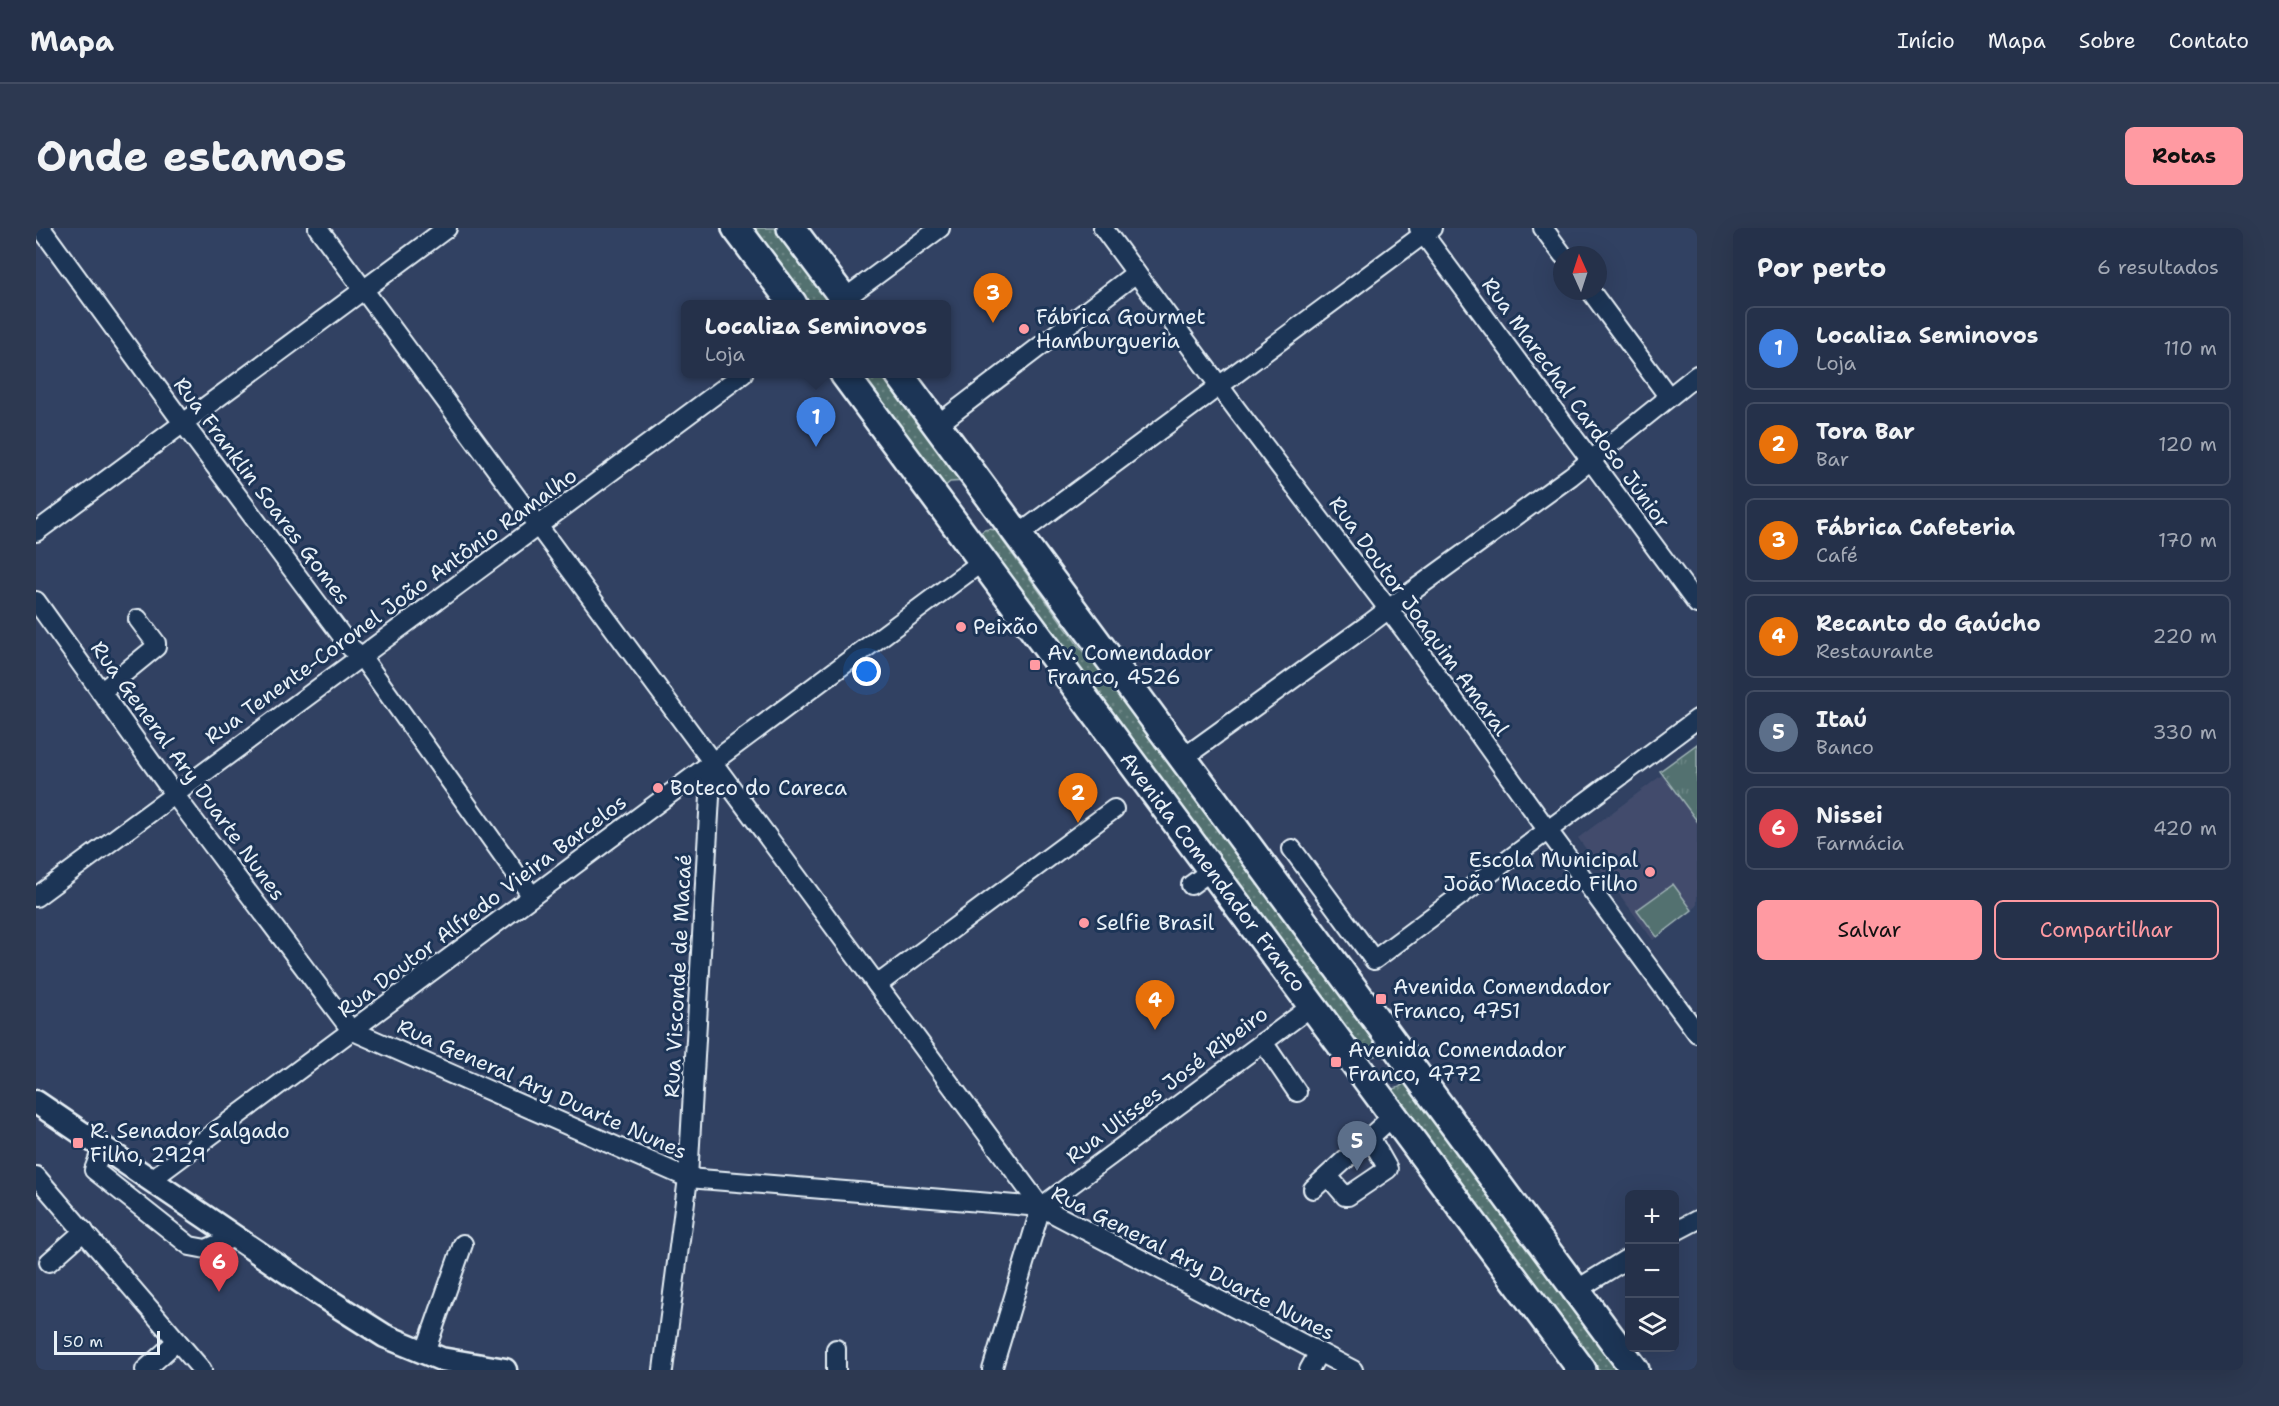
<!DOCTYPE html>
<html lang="pt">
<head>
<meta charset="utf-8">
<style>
	body { margin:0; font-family:"Shantell Sans",sans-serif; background:#2d3951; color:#f1f3f6 }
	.controls { position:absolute; right:18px; bottom:18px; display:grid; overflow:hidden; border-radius:9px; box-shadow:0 6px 24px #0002 }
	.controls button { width:54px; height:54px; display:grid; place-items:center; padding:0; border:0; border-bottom:2px solid #424c62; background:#25314a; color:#f1f3f6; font:30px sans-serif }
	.compass { position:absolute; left:1517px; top:18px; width:54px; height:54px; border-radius:50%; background:#25314a; box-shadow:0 6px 24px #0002; rotate:357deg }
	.scale { position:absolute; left:18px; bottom:15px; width:106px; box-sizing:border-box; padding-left:6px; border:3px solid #e8f1f8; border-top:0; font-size:16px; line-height:21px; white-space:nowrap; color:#e8f1f8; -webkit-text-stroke:4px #1d3557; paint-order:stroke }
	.you { position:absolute; left:831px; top:444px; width:21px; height:21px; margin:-15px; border:4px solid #fff; border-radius:50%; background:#1a73e8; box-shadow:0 0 0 9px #1a73e833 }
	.badge { display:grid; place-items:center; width:39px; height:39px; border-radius:50%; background:#ff9aa2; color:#fff; font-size:20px; font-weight:700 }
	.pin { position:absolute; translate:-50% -50px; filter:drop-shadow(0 2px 3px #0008) }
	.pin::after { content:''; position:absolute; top:32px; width:21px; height:18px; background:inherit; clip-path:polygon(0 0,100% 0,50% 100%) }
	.popup { position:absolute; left:645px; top:72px; width:270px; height:78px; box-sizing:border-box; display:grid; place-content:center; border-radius:9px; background:#25314a; filter:drop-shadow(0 2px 4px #0005); font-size:20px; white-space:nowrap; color:#a3a9b5 }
	.popup b { font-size:22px; color:#f1f3f6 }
	.popup::after { content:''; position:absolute; left:50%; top:100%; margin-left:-12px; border:12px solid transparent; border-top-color:#25314a }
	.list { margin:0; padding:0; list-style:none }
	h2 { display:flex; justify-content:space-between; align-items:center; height:78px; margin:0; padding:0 24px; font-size:26px }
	h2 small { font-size:20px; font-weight:400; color:#a3a9b5 }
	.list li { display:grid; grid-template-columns:39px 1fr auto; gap:18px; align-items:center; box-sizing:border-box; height:84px; margin:0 12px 12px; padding:0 12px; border:2px solid #424c62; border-radius:9px }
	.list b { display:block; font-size:22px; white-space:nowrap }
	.list p { margin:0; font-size:20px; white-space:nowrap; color:#a3a9b5 }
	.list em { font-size:20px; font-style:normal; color:#a3a9b5 }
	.actions { display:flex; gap:12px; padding:18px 24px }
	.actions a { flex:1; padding:14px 0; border:2px solid #ff9aa2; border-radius:9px; text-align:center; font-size:21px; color:#ff9aa2 }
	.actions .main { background:#ff9aa2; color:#111 }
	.icon { flex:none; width:33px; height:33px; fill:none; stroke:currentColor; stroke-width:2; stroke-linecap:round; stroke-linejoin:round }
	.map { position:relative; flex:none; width:1661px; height:1142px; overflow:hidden; border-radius:9px }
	header { display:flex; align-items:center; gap:36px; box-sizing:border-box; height:84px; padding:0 30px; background:#25314a; border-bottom:2px solid #424c62 }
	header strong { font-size:28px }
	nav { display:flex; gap:33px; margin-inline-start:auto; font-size:21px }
	.intro { display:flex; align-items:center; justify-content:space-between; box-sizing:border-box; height:144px; padding:0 36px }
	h1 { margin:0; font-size:42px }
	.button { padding:15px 27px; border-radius:9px; background:#ff9aa2; color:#111; font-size:21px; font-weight:700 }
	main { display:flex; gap:36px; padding:0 36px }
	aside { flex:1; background:#25314a; border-radius:9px; box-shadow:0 6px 24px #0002 }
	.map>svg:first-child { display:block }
	.built { fill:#424c6c }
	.grass { fill:url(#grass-dots); stroke:#9eb1b4; stroke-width:1.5 }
	.park { fill:url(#park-tufts); stroke:#9eb1b4; stroke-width:1.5 }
	.pitch { fill:#537170; stroke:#9eb1b4; stroke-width:1.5 }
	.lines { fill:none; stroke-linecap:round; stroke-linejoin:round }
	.minor-casing { stroke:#e8f1f8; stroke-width:22 }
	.major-casing { stroke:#e8f1f8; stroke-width:27 }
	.highway-casing { stroke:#e8f1f8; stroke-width:32 }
	.minor { stroke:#1d3557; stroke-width:18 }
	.major { stroke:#1d3557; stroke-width:22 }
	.highway { stroke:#1d3557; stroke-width:27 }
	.poi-dot { fill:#ff9aa2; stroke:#1d3557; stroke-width:2 }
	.labels { text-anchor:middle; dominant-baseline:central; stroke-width:6; stroke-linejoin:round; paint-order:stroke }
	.poi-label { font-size:21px; fill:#e8f1f8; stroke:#1d3557; text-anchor:start }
	.street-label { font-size:21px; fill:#e8f1f8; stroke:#1d3557 }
</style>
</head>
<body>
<header>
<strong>Mapa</strong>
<nav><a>Início</a><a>Mapa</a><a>Sobre</a><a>Contato</a></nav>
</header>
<div class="intro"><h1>Onde estamos</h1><a class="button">Rotas</a></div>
<main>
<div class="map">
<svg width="1661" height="1142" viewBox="0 0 1661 1142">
	<defs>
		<pattern id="grass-dots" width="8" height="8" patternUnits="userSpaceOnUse" patternTransform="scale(1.5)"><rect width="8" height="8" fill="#537170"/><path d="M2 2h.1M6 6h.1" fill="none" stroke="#6c8685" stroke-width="1.8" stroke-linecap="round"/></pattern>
		<pattern id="park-tufts" width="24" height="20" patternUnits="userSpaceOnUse" patternTransform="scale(1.5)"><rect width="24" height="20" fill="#537170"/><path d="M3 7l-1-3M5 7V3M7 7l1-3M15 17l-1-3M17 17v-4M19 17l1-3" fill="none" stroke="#6c8685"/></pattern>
	</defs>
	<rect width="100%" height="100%" fill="#314162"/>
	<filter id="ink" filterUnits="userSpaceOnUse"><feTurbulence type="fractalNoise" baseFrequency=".0167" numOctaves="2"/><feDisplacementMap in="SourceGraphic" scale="12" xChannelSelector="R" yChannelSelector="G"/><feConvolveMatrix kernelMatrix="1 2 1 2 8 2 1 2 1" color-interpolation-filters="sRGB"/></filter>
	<g filter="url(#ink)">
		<path class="built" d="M1626,547l35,46v85l-44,34 -75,-102z"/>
		<g class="grass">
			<path d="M713,0h29l56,76h-28z"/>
			<path d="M821,146h28l80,107 -15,1 -8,7z"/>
			<path d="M953,301l6,1 86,119 55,63 248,335c-5,8 -9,10 -18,10l-390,-520 8,-7z"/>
			<path d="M1372,850l215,292h-32l-203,-281c10,0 14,-2 20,-11z"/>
		</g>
		<path class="park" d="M1661,516v77l-37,-50z"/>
		<path class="pitch" d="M1637,656l19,26 -35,27 -20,-27z"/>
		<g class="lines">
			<defs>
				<g id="minor">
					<path d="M5,0l142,195 168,225 10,8 171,240"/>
					<path d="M282,0l723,979"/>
					<path d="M1067,0l134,182 168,221 133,186 159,216"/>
					<path d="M1383,0l278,376"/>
					<path d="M1507,0l20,27"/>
					<path d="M1556,65l76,103"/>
					<path d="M808,71l96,-71"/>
					<path d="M901,197l199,-152"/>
					<path d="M0,304l411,-304"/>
					<path d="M982,307l414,-307"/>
					<path d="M0,373l138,193 177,236 337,148 353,29 312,163"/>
					<path d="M65,464l55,-45v-4l-18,-24"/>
					<path d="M1147,530l186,-134 38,-29 164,-119 126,-101"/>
					<path d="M1256,621l82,111 323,-241"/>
					<path d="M1155,657l21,-15"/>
					<path d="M0,669l707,-523"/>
					<path d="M841,757l237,-176"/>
					<path d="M1227,814l34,50"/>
					<path d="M67,918l-9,24 96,76 16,3 29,-12"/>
					<path d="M0,948l166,194"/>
					<path d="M1292,948l17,20h3l40,-27 -18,-32"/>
					<path d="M116,951l831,-618"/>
					<path d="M1277,961l80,-73"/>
					<path d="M1638,1004l23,-12"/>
					<path d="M13,1034l35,-31"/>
					<path d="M1540,1062l54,-33"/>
					<path d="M800,1121v21"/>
					<path d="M389,1124l38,-108"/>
					<path d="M109,1142l32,-29"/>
					<path d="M627,1142l25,-192 24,-416"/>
					<path d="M956,1142l49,-163 271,-201"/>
					<path d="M1273,1142l10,-18"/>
				</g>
				<path id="major" d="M0,874l289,196 60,38 56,23 64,11"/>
				<g id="highway">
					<path d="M700,0l57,76"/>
					<path d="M755,0l57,76"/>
					<path d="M808,146l738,996"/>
					<path d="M863,146l736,996"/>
				</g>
			</defs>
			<use href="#minor" class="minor-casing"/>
			<use href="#major" class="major-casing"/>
			<use href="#highway" class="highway-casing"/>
			<use href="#minor" class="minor"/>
			<use href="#major" class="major"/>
			<use href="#highway" class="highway"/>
		</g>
	</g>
	<g class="poi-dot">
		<circle cx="988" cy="101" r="6"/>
		<circle cx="925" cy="399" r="6"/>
		<rect x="993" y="431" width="12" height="12" rx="3"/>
		<circle cx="622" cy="560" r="6"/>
		<circle cx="1614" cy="644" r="6"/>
		<circle cx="1048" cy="695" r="6"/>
		<rect x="1339" y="765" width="12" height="12" rx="3"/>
		<rect x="1294" y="828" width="12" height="12" rx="3"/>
		<rect x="36" y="909" width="12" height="12" rx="3"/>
	</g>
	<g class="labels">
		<g class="poi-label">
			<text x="1000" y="89">Fábrica Gourmet<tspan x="1000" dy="24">Hamburgueria</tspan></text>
			<text x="937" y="399">Peixão</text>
			<text x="1011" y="425">Av. Comendador<tspan x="1011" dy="24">Franco, 4526</tspan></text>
			<text x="634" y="560">Boteco do Careca</text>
			<text x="1602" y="632" text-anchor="end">Escola Municipal<tspan x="1602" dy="24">João Macedo Filho</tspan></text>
			<text x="1060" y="695">Selfie Brasil</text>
			<text x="1357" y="759">Avenida Comendador<tspan x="1357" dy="24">Franco, 4751</tspan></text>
			<text x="1312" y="822">Avenida Comendador<tspan x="1312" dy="24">Franco, 4772</tspan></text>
			<text x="54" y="903">R. Senador Salgado<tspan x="54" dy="24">Filho, 2929</tspan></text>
		</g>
		<g class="street-label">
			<text transform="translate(1540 175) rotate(54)">Rua Marechal Cardoso Júnior</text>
			<text transform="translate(226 263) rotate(53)">Rua Franklin Soares Gomes</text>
			<text transform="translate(355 378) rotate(-36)">Rua Tenente-Coronel João Antônio Ramalho</text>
			<text transform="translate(1383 388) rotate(54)">Rua Doutor Joaquim Amaral</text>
			<text transform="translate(152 543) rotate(54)">Rua General Ary Duarte Nunes</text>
			<text transform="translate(1177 644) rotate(53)">Avenida Comendador Franco</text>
			<text transform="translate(446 678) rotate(-37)">Rua Doutor Alfredo Vieira Barcelos</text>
			<text transform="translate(642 748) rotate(-87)">Rua Visconde de Macaé</text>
			<text transform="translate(1131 857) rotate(-37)">Rua Ulisses José Ribeiro</text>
			<text transform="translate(506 861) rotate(24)">Rua General Ary Duarte Nunes</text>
			<text transform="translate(1157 1035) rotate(27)">Rua General Ary Duarte Nunes</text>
		</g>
	</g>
</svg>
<div class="controls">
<button>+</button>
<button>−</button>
<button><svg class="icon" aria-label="layers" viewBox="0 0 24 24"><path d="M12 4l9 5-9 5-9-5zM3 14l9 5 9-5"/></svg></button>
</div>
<svg class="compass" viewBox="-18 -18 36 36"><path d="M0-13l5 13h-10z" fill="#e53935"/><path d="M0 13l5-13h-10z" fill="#a3a9b5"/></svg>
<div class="scale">50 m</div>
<div class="you"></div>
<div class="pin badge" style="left:780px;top:219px;background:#3f7fe0">1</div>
<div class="popup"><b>Localiza Seminovos</b>Loja</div>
<div class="pin badge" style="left:1042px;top:595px;background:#e8710a">2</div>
<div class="pin badge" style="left:957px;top:95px;background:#e8710a">3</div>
<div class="pin badge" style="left:1119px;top:802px;background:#e8710a">4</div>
<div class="pin badge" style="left:1321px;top:943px;background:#5c6f8a">5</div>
<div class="pin badge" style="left:183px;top:1064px;background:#e0444e">6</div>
</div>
<aside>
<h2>Por perto<small>6 resultados</small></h2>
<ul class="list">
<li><span class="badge" style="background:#3f7fe0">1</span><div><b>Localiza Seminovos</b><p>Loja</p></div><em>110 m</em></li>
<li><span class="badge" style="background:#e8710a">2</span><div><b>Tora Bar</b><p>Bar</p></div><em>120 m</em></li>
<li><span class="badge" style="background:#e8710a">3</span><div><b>Fábrica Cafeteria</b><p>Café</p></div><em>170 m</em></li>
<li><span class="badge" style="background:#e8710a">4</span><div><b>Recanto do Gaúcho</b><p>Restaurante</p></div><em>220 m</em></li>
<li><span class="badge" style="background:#5c6f8a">5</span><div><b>Itaú</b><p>Banco</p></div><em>330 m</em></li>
<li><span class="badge" style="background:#e0444e">6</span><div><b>Nissei</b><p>Farmácia</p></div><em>420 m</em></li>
</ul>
<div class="actions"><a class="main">Salvar</a><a>Compartilhar</a></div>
</aside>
</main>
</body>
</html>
